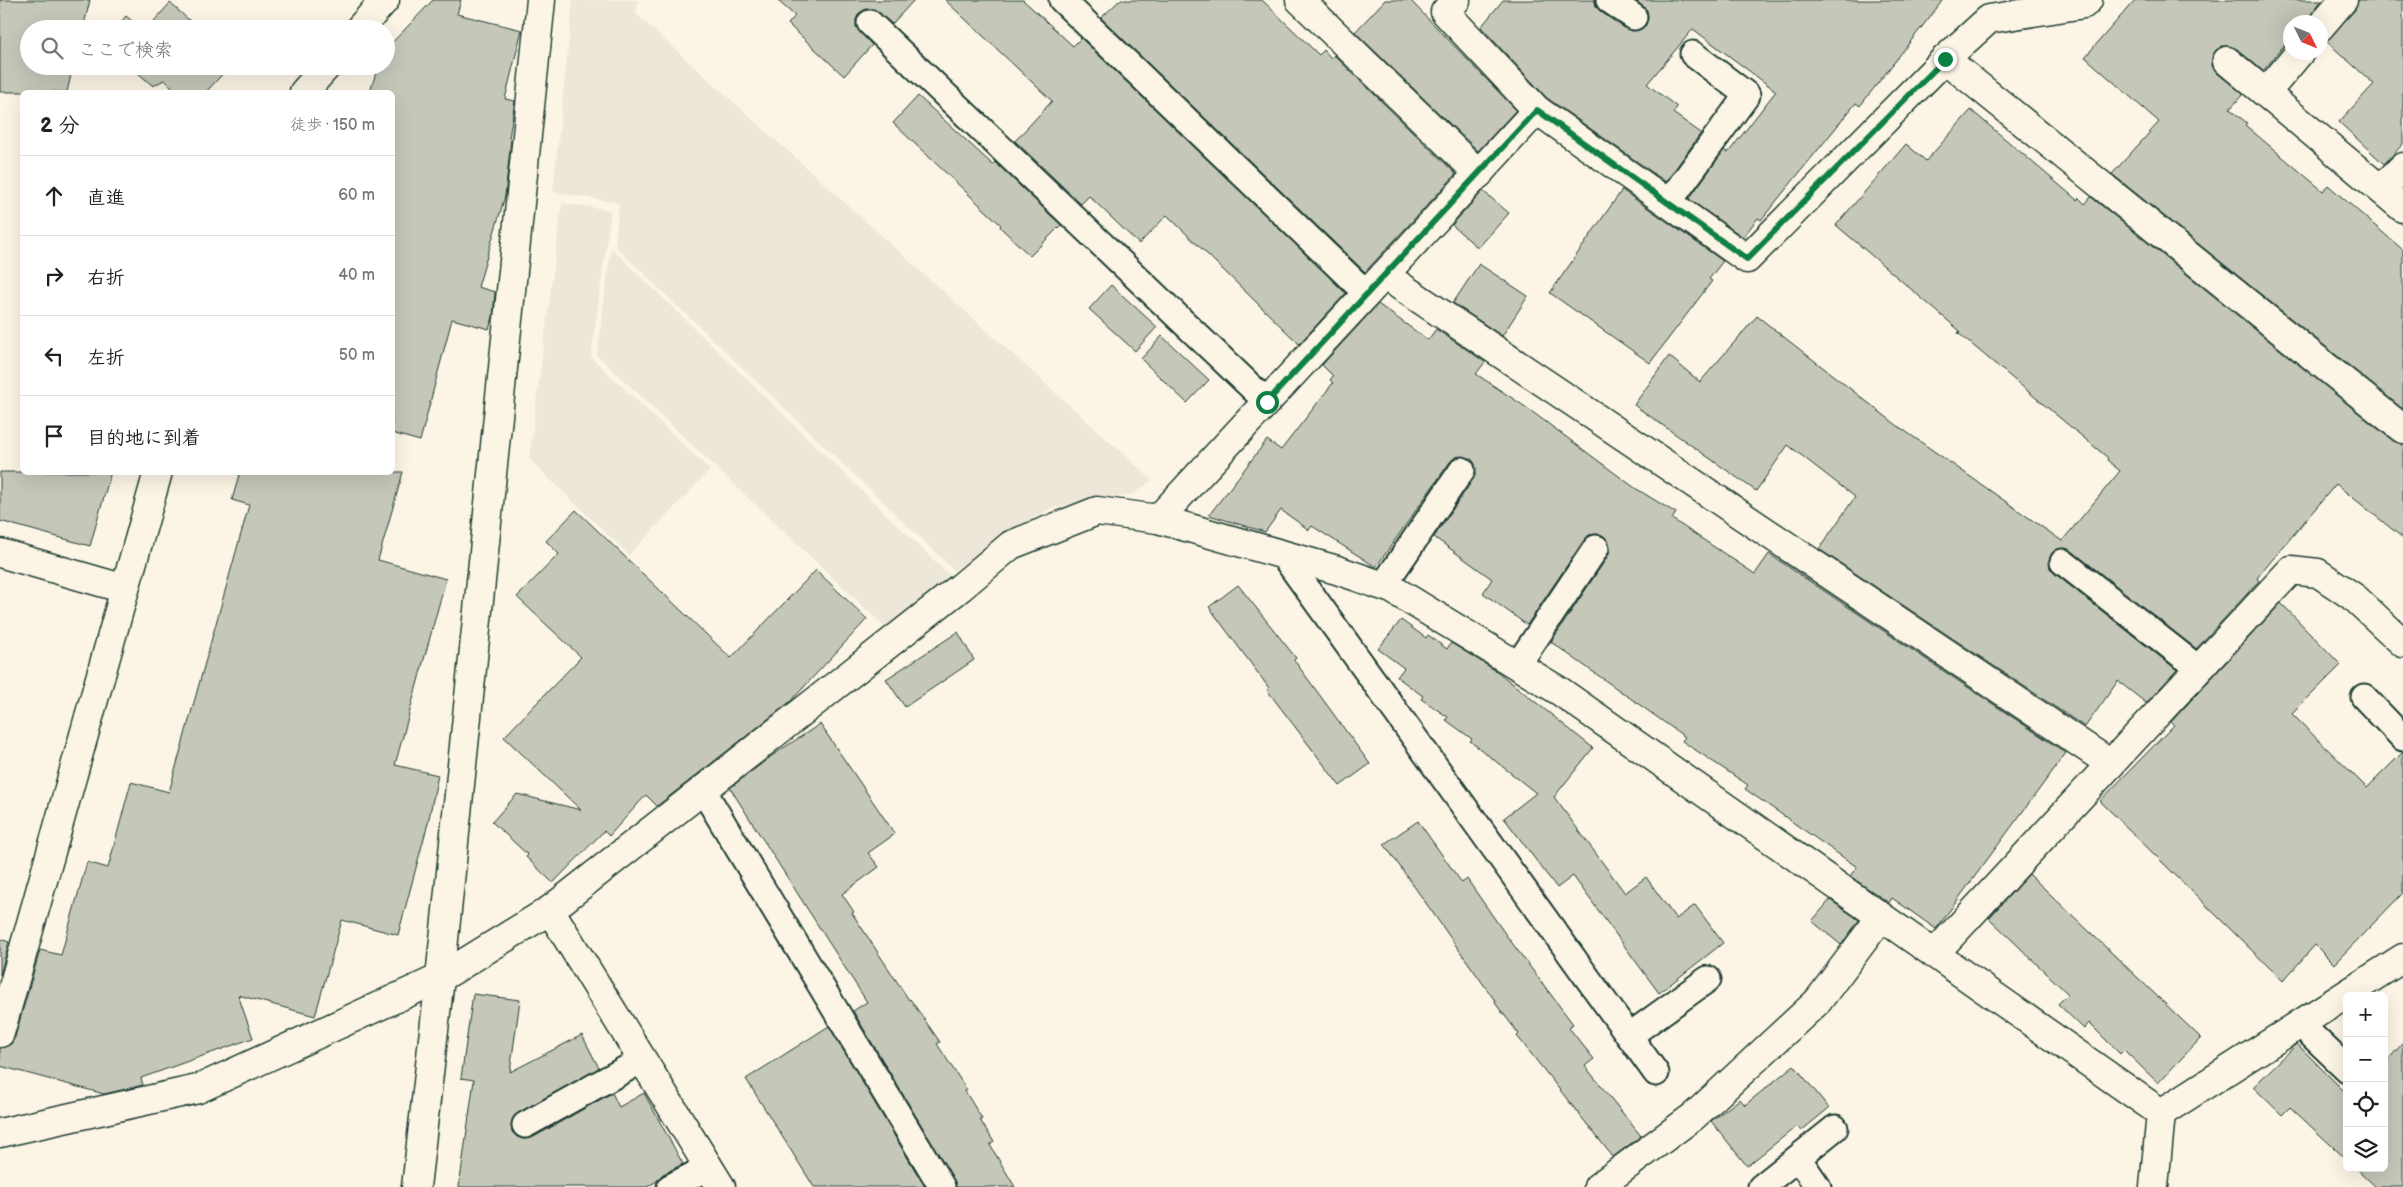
<!DOCTYPE html>
<html lang="ja">
<head>
<meta charset="utf-8">
<style>
	body { margin:0; font-family:"Balsamiq Sans","Klee One",sans-serif; background:#f6f6f6; color:#202124 }
	.controls { position:absolute; right:15px; bottom:15px; display:grid; overflow:hidden; border-radius:8px; box-shadow:0 5px 20px #0002 }
	.controls button { width:45px; height:45px; display:grid; place-items:center; padding:0; border:0; border-bottom:1px solid #e0e0e0; background:#fff; color:#202124; font:25px sans-serif }
	.compass { position:absolute; left:2283px; top:15px; width:45px; height:45px; border-radius:50%; background:#fff; box-shadow:0 5px 20px #0002; rotate:133deg }
	.stop { position:absolute; width:15px; height:15px; margin:-11px; border:4px solid #0b8043; border-radius:50%; background:#fff }
	.stop.end { background:#0b8043; border-color:#fff; box-shadow:0 1px 5px #0008 }
	.list { margin:0; padding:0; list-style:none }
	h2 { display:flex; justify-content:space-between; align-items:center; height:65px; margin:0; padding:0 20px; font-size:21px }
	h2 small { font-size:16px; font-weight:400; color:#757577 }
	.list li { display:grid; grid-template-columns:32px 1fr auto; gap:15px; align-items:center; box-sizing:border-box; height:80px; padding:0 20px; border-top:1px solid #e0e0e0 }
	.list b { display:block; font-size:19px; white-space:nowrap }
	.list em { font-size:16px; font-style:normal; color:#757577 }
	.icon { flex:none; width:28px; height:28px; fill:none; stroke:currentColor; stroke-width:2; stroke-linecap:round; stroke-linejoin:round }
	.map { position:relative; flex:none; width:2403px; height:1187px; overflow:hidden }
	.search { position:absolute; background:#fff; box-shadow:0 5px 20px #0002; left:20px; top:20px; width:375px; height:55px; display:flex; align-items:center; gap:12px; box-sizing:border-box; padding:0 18px; border-radius:28px; color:#757577; font-size:19px }
	.panel { position:absolute; background:#fff; box-shadow:0 5px 20px #0002; left:20px; top:90px; width:375px; height:385px; border-radius:8px }
	.map>svg:first-child { display:block }
	.built { fill:#ece7d8 }
	.building { fill:#c5c7b9; stroke:#1f3d34 }
	.lines { fill:none; stroke-linecap:round; stroke-linejoin:round }
	.service-casing { stroke:#1f3d34; stroke-width:29 }
	.minor-casing { stroke:#1f3d34; stroke-width:31 }
	.tertiary-casing { stroke:#1f3d34; stroke-width:31 }
	.service { stroke:#fcf5e5; stroke-width:25 }
	.minor { stroke:#fcf5e5; stroke-width:28 }
	.tertiary { stroke:#fcf5e5; stroke-width:28 }
	.route { stroke:#0b8043; stroke-width:6 }
</style>
</head>
<body>
<div class="map">
<svg width="2403" height="1187" viewBox="0 0 2403 1187">
	<rect width="100%" height="100%" fill="#fcf5e5"/>
	<filter id="ink" filterUnits="userSpaceOnUse"><feTurbulence type="fractalNoise" baseFrequency=".02" numOctaves="2"/><feDisplacementMap in="SourceGraphic" scale="10" xChannelSelector="R" yChannelSelector="G"/><feConvolveMatrix kernelMatrix="1 2 1 2 8 2 1 2 1" color-interpolation-filters="sRGB"/></filter>
	<g filter="url(#ink)">
		<g class="built">
			<path d="M573,0h65l-2,14 516,466 -18,14 -83,14 -97,62 -339,-324 4,-43 -66,-11z"/>
			<path d="M562,203l49,7 -20,147 119,113 -81,85 -100,-96z"/>
			<path d="M611,248l339,328 -63,53 -290,-274z"/>
		</g>
		<g class="building">
			<path d="M0,0h90l-7,29h-54v37h44l-6,26h-67z"/>
			<path d="M433,0h28l-4,14 65,16 -17,69 10,2 -6,37 2,1 -6,57 -27,91 17,5 -2,25 -4,12 -37,-10 -32,122 -28,-8v-341h-22l8,-26h8v-17z"/>
			<path d="M777,0h137l-22,24 -18,-15h-8l-7,4 -3,7v7l16,18 -28,31 -56,-52 7,-8z"/>
			<path d="M945,0h78l50,46 8,-8 265,255 -47,51 -132,-129 -28,29 -50,-48 -8,8 -66,-63 37,-40z"/>
			<path d="M1120,0h142l57,55 5,-5 7,8 3,-3 122,119 -91,98 -264,-254z"/>
			<path d="M1385,0h25l106,110 -38,41 -123,-119z"/>
			<path d="M1503,0h92l1,7 5,5 25,17 7,2 13,-6 2,-7 -1,-8 -12,-10h308l-83,106 -4,-3 -95,117 -3,-2 -15,19 -54,-38 35,-49 4,3 48,-62 -83,-62 -46,55 30,23 -4,6 28,20 -35,49 -119,-84 -66,-71z"/>
			<path d="M2135,0h187l-17,22h-15v16l-27,33 -26,-22 -8,-3h-7l-7,5 -3,7v8l5,7 26,21 -13,15 17,14 -2,2 78,66 5,-6 75,65v159l-291,-235 47,-52 -74,-65z"/>
			<path d="M2358,0h45v144l-19,20 -45,-42 35,-38 -48,-43 29,-31z"/>
			<path d="M170,3l29,26h-52z"/>
			<path d="M126,16l16,13h-27z"/>
			<path d="M130,66h100l-24,26h-28l-14,-12 -11,6z"/>
			<path d="M918,96l75,69 2,-3 66,63 -31,31 -30,-29 1,-2 -108,-102z"/>
			<path d="M1971,110l106,90 2,-2 6,6 6,-7 302,244 10,3v94l-67,-54 -79,94 2,3 -63,68 -124,-98 -7,-3 -13,5 -3,7 1,8 4,5 123,97 -31,33 -28,-22 -33,46 -266,-178 36,-52 -67,-52 -32,46 -122,-86 35,-49 31,26 57,-66 141,110 164,115 58,-70 -13,-11 1,-2 -150,-125 2,-2 -124,-106 70,-81 20,17z"/>
			<path d="M1622,190l101,71 -14,18 3,2 -62,82 -100,-70z"/>
			<path d="M1483,191l26,22 -31,35 -26,-23z"/>
			<path d="M1479,264l49,32 -26,40 -49,-33z"/>
			<path d="M1111,285l46,42 -22,24 -46,-42z"/>
			<path d="M1378,304l50,36 8,-11 49,33 -9,12 51,34 108,80 41,25 -4,6 83,55 14,-20 297,199 -130,176 -44,-31 -3,5 -39,-27 7,-9 -112,-78 3,-4 -66,-44 3,-4 -134,-95 57,-86 2,-8 -6,-12 -8,-2 -7,1 -5,5 -57,85 -44,-32 9,-14 -58,-42 40,-59 1,-14 -5,-6 -14,-1 -6,5 -74,105 -64,-41 -3,4 -28,-20 -16,22 -56,-17 58,-75 14,10 52,-67 -3,-3 3,-4 -11,-11z"/>
			<path d="M1162,336l47,44 -22,23 -46,-44z"/>
			<path d="M0,472h111l-21,74 -90,-25z"/>
			<path d="M240,472h163l-25,88 68,19 -51,186 43,10 -10,48 -30,112 -56,-15 -27,96 -77,-21 15,43 -112,40 2,7 -39,9 -104,-28v-18l11,-4 4,-7 25,-87 21,5 26,-93 21,6 23,-86 38,10 80,-287 -17,-5z"/>
			<path d="M576,510l155,148 85,-88 51,49 -76,82 -134,105 -11,-11 -37,41 -5,-5 -51,52 -27,-26 2,-2 -36,-33 25,-28 64,16 -77,-73 77,-80 -64,-60 42,-43 -13,-13z"/>
			<path d="M1238,585l58,73 -2,2 76,104 -30,22 -73,-96 2,-2 -60,-81z"/>
			<path d="M2281,603l60,62 -49,49 75,74 36,-36v141l-69,71 -19,-19 -32,36 -183,-180 74,-76 -3,-3z"/>
			<path d="M1401,620l25,18 2,-3 19,14 4,-6 47,29 95,76 -39,49 71,96 21,-16 30,42 19,-14 28,38 -64,50 -86,-117 -16,12 -53,-70 32,-25 -66,-52 2,-2 -26,-19 2,-3 -27,-18 2,-3 -26,-19 7,-9 -26,-19z"/>
			<path d="M958,632l16,28 -69,47 -19,-28z"/>
			<path d="M820,724l75,110 -27,19 11,14 -37,27 12,18 -2,1 57,87 1,-1 30,43 -3,2 30,46 -2,1 17,28 -2,1 14,22 -4,3 25,42h-59l-2,-7 -101,-169 14,-9 -137,-214 43,-33z"/>
			<path d="M1418,821l44,62 5,-4 39,56 67,89 -4,4 25,31 -9,7 56,70 -28,21 -96,-121 2,-2 -24,-31 1,-1 -112,-158z"/>
			<path d="M2029,874l172,164 -43,45 -34,-33 -4,4 -31,-31 -5,6 -26,-25 10,-10 -79,-76z"/>
			<path d="M1830,900l29,20 -18,25 -29,-24z"/>
			<path d="M0,939l9,3 -9,33z"/>
			<path d="M473,994l47,6 -10,72 72,-37 17,33 -81,45 -7,11 1,8 5,5 7,2 8,-1 80,-45 7,14 25,-14 39,71 -20,10 -6,7 -10,6h-188l15,-107 -13,-2z"/>
			<path d="M829,1026l96,161h-111l-68,-108z"/>
			<path d="M2403,1043v144h-27l-20,-19h28v-104z"/>
			<path d="M2297,1044l50,50v66l-57,-53 -8,8 -29,-28z"/>
			<path d="M1794,1065l35,43 -28,23 -4,-5 -50,40 -36,-45 29,-22 5,6z"/>
		</g>
		<g class="lines">
			<defs>
				<g id="service">
					<path d="M1062,0l305,294"/>
					<path d="M1609,0l25,17"/>
					<path d="M870,23l397,379"/>
					<path d="M1668,203l79,-108 -54,-41"/>
					<path d="M1283,555l373,518"/>
					<path d="M2063,562l136,107"/>
					<path d="M1383,586l79,-116"/>
					<path d="M1517,666l79,-118"/>
					<path d="M2364,697l39,41"/>
					<path d="M703,790l239,397"/>
					<path d="M2300,1024l47,45"/>
					<path d="M1629,1036l79,-57"/>
					<path d="M525,1125l117,-65"/>
					<path d="M1798,1158l20,29"/>
					<path d="M670,1187l39,-20"/>
					<path d="M1761,1187l74,-59"/>
				</g>
				<g id="minor">
					<path d="M1300,0l179,174"/>
					<path d="M1456,0l-11,12 92,98 210,149 198,-200 458,370"/>
					<path d="M2320,27l23,-27"/>
					<path d="M359,29l26,-29"/>
					<path d="M1945,59l44,-40 95,-15 4,-4"/>
					<path d="M2227,61l176,147"/>
					<path d="M304,92l23,-26"/>
					<path d="M2266,93l34,-41"/>
					<path d="M2381,189l22,-22"/>
					<path d="M1384,275l727,489"/>
					<path d="M1158,519l379,-409"/>
					<path d="M0,553l125,36"/>
					<path d="M550,910l171,277"/>
					<path d="M1934,954l357,-384 27,3 37,25 48,45"/>
					<path d="M0,1033l158,-561"/>
					<path d="M416,1187l24,-209 110,-68 411,-323 50,-42 86,-34 61,8 179,51 55,19 169,103 600,421 242,-155"/>
					<path d="M1598,1187l96,-71 124,-115 63,-84"/>
				</g>
				<g id="tertiary">
					<path d="M0,1133l198,-44 242,-111 101,-978"/>
					<path d="M2154,1187l7,-74"/>
				</g>
			</defs>
			<use href="#service" class="service-casing"/>
			<use href="#minor" class="minor-casing"/>
			<use href="#tertiary" class="tertiary-casing"/>
			<use href="#service" class="service"/>
			<use href="#minor" class="minor"/>
			<use href="#tertiary" class="tertiary"/>
		</g>
	</g>
	<g class="lines" filter="url(#ink)">
		<path class="route" d="M1267,402l270,-292 210,149 198,-200"/>
	</g>
</svg>
<div class="controls">
<button>+</button>
<button>−</button>
<button><svg class="icon" aria-label="locate" viewBox="0 0 24 24"><circle cx="12" cy="12" r="6"/><path d="M12 2v4M12 18v4M2 12h4M18 12h4"/></svg></button>
<button><svg class="icon" aria-label="layers" viewBox="0 0 24 24"><path d="M12 4l9 5-9 5-9-5zM3 14l9 5 9-5"/></svg></button>
</div>
<svg class="compass" viewBox="-18 -18 36 36"><path d="M0-13l5 13h-10z" fill="#e53935"/><path d="M0 13l5-13h-10z" fill="#757577"/></svg>
<div class="stop" style="left:1267px;top:402px"></div>
<div class="stop end" style="left:1945px;top:59px"></div>
<div class="search"><svg class="icon" aria-label="search" viewBox="0 0 24 24"><circle cx="10" cy="10" r="6"/><path d="M15 15l6 6"/></svg>ここで検索</div>
<section class="panel">
<h2>2 分<small>徒歩 · 150 m</small></h2>
<ul class="list">
<li><svg class="icon" aria-label="ahead" viewBox="0 0 24 24"><path d="M12 20V5M6 11l6-6 6 6"/></svg><div><b>直進</b></div><em>60 m</em></li>
<li><svg class="icon" aria-label="right" viewBox="0 0 24 24"><path d="M7 20v-9h11M14 6l5 5-5 5"/></svg><div><b>右折</b></div><em>40 m</em></li>
<li><svg class="icon" aria-label="left" viewBox="0 0 24 24"><path d="M17 20v-9H6M10 6l-5 5 5 5"/></svg><div><b>左折</b></div><em>50 m</em></li>
<li><svg class="icon" aria-label="arrive" viewBox="0 0 24 24"><path d="M6 21V4h12l-3 4 3 4H6"/></svg><div><b>目的地に到着</b></div></li>
</ul>
</section>
</div>
</body>
</html>
